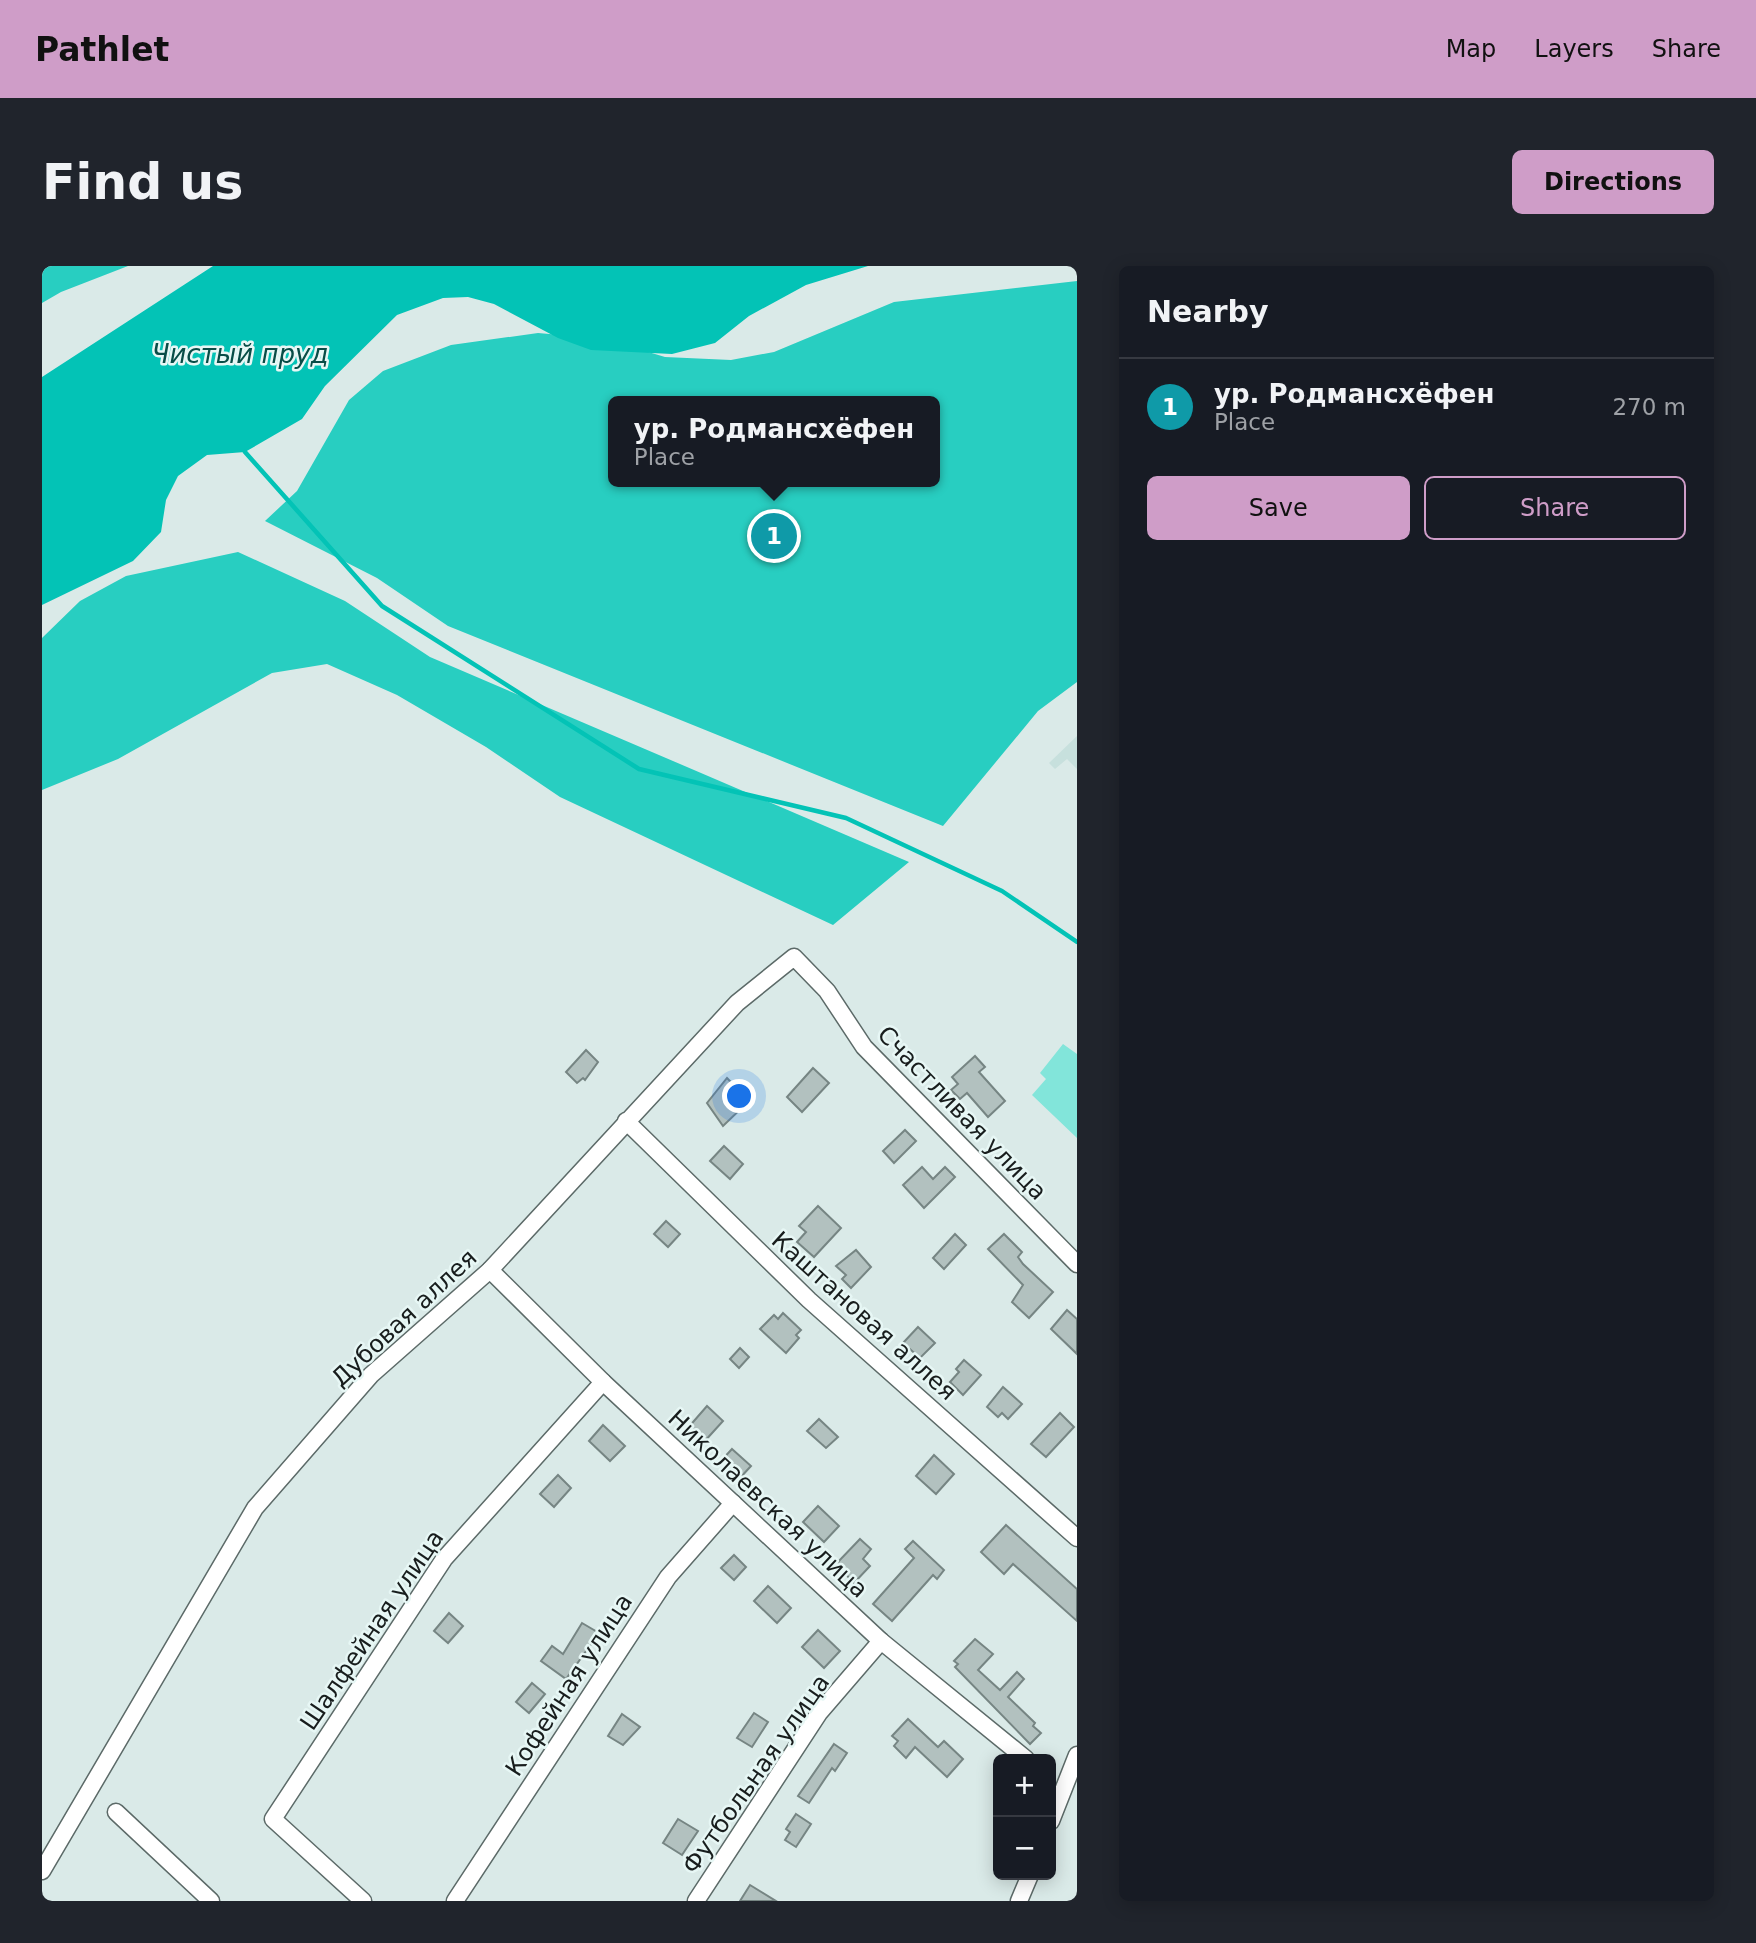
<!DOCTYPE html>
<html lang="en">
<head>
<meta charset="utf-8">
<style>
	body { margin:0; font-family:"DejaVu Sans",sans-serif; background:#20242c; color:#f1f3f6 }
	.controls { position:absolute; right:21px; bottom:21px; display:grid; overflow:hidden; border-radius:10px; box-shadow:0 4px 18px #0003 }
	.controls button { width:63px; height:63px; display:grid; place-items:center; padding:0; border:0; border-bottom:2px solid #363941; background:#171b24; color:#f1f3f6; font:35px sans-serif }
	.you { position:absolute; left:698px; top:831px; width:24px; height:24px; margin:-18px; border:5px solid #fff; border-radius:50%; background:#1a73e8; box-shadow:0 0 0 10px #1a73e833 }
	.badge { display:grid; place-items:center; width:46px; height:46px; border-radius:50%; background:#cf9dc8; color:#fff; font-size:23px; font-weight:700 }
	.pin { position:absolute; translate:-50% -50%; border:4px solid #fff; box-shadow:0 2px 7px #0006 }
	.popup { position:absolute; left:566px; top:130px; width:332px; height:91px; box-sizing:border-box; display:grid; place-content:center; border-radius:10px; background:#171b24; filter:drop-shadow(0 2px 5px #0005); font-size:23px; white-space:nowrap; color:#9ea1a6 }
	.popup b { font-size:26px; color:#f1f3f6 }
	.popup::after { content:''; position:absolute; left:50%; top:100%; margin-left:-14px; border:14px solid transparent; border-top-color:#171b24 }
	.list { margin:0; padding:0; list-style:none }
	h2 { display:flex; justify-content:space-between; align-items:center; height:91px; margin:0; padding:0 28px; font-size:30px }
	h2 small { font-size:23px; font-weight:400; color:#9ea1a6 }
	.list li { display:grid; grid-template-columns:46px 1fr auto; gap:21px; align-items:center; box-sizing:border-box; height:98px; padding:0 28px; border-top:2px solid #363941 }
	.list b { display:block; font-size:26px; white-space:nowrap }
	.list p { margin:0; font-size:23px; white-space:nowrap; color:#9ea1a6 }
	.list em { font-size:23px; font-style:normal; color:#9ea1a6 }
	.actions { display:flex; gap:14px; padding:21px 28px }
	.actions a { flex:1; padding:16px 0; border:2px solid #cf9dc8; border-radius:10px; text-align:center; font-size:24px; color:#cf9dc8 }
	.actions .main { background:#cf9dc8; color:#111 }
	.map { position:relative; flex:none; width:1035px; height:1635px; overflow:hidden; border-radius:10px }
	header { display:flex; align-items:center; gap:42px; box-sizing:border-box; height:98px; padding:0 35px; background:#cf9dc8; color:#111 }
	header strong { font-size:33px }
	nav { display:flex; gap:38px; margin-inline-start:auto; font-size:24px }
	.intro { display:flex; align-items:center; justify-content:space-between; box-sizing:border-box; height:168px; padding:0 42px }
	h1 { margin:0; font-size:49px }
	.button { padding:18px 32px; border-radius:10px; background:#cf9dc8; color:#111; font-size:24px; font-weight:700 }
	main { display:flex; gap:42px; padding:0 42px }
	aside { flex:1; background:#171b24; border-radius:10px; box-shadow:0 4px 18px #0003 }
	.map>svg:first-child { display:block }
	.built { fill:#c7e0dd }
	.green { fill:#82e5da }
	.forest { fill:#28cec1; fill-rule:evenodd }
	.water { fill:#03c3b6 }
	.lines { fill:none; stroke-linecap:round; stroke-linejoin:round }
	.stream { stroke:#03c3b6; stroke-width:4.5 }
	.building { fill:#b2c1bf; stroke:#768583; stroke-width:2 }
	.minor-casing { stroke:#5c6a68; stroke-width:19 }
	.minor { stroke:#fff; stroke-width:16 }
	.labels { text-anchor:middle; dominant-baseline:central; stroke-width:5; stroke-linejoin:round; paint-order:stroke }
	.street-label { font-size:24px; fill:#181d1d; stroke:#e7f7f5 }
	.water-label { font-size:26px; font-style:italic; fill:#084d47; stroke:#e7f7f5 }
</style>
</head>
<body>
<header>
<strong>Pathlet</strong>
<nav><a>Map</a><a>Layers</a><a>Share</a></nav>
</header>
<div class="intro"><h1>Find us</h1><a class="button">Directions</a></div>
<main>
<div class="map">
<svg width="1035" height="1635" viewBox="0 0 1035 1635">
	<rect width="100%" height="100%" fill="#daeae8"/>
	<path class="built" d="M1035,470v33l-10,-10 -12,10 -6,-6z"/>
	<path class="green" d="M1021,778l14,10v84l-45,-43 14,-16 -6,-6z"/>
	<g class="forest">
		<path d="M0,0h86l-67,26 -19,11z"/>
		<path d="M1035,15v401l-39,29 -95,115 -495,-200 -71,-48 -112,-57 32,-30 52,-91 34,-29 68,-26 87,-12 67,6 60,18 66,3 43,-8 120,-50zM571,135h322v81h-322z"/>
		<path d="M196,286l107,49 85,56 479,205 -76,63 -273,-128 -74,-50 -89,-52 -70,-31 -55,9 -154,86 -76,31v-152l38,-37 46,-25z"/>
	</g>
	<path class="water" d="M171,0h655l-62,19 -57,31 -34,27 -43,11 -81,-4 -33,-12 -64,-34 -26,-7 -25,1 -46,17 -72,71 -23,33 -57,33 -38,3 -29,21 -12,24 -5,32 -28,29 -91,44v-228z"/>
	<g class="lines">
		<path class="stream" d="M203,186l137,154 257,163 207,49 156,73 75,51"/>
	</g>
	<g class="building">
		<path d="M544,784l12,12 -13,18 -2,-2 -6,5 -11,-11z"/>
		<path d="M933,790l10,11 -6,5 26,29 -17,16 -21,-24 -7,6 -9,-9 7,-6 -6,-7z"/>
		<path d="M771,802l16,15 -27,29 -15,-15z"/>
		<path d="M685,812l22,23 -26,25 -16,-23z"/>
		<path d="M863,864l11,11 -22,22 -11,-12z"/>
		<path d="M682,880l19,18 -13,15 -20,-18z"/>
		<path d="M880,901l11,12 12,-12 10,10 -31,31 -21,-23z"/>
		<path d="M776,940l23,22 -27,29 -17,-15 9,-10 -7,-6z"/>
		<path d="M624,955l14,13 -12,13 -14,-13z"/>
		<path d="M913,968l11,11 -22,24 -11,-11z"/>
		<path d="M962,968l18,18 -4,5 5,7 30,28 -24,26 -17,-16 11,-17 -35,-36z"/>
		<path d="M814,984l15,17 -20,21 -9,-9 4,-4 -10,-9z"/>
		<path d="M1025,1044l10,9v35l-26,-25z"/>
		<path d="M741,1047l18,17 -5,5 3,3 -13,15 -26,-24 14,-14 4,4z"/>
		<path d="M876,1061l17,16 -15,15 -17,-15z"/>
		<path d="M698,1082l9,9 -10,11 -9,-9z"/>
		<path d="M922,1094l17,15 -18,20 -13,-13 9,-10 -3,-3z"/>
		<path d="M961,1121l19,17 -14,15 -6,-6 -4,4 -11,-10z"/>
		<path d="M665,1140l16,15 -20,22 -16,-14z"/>
		<path d="M1018,1147l14,14 -28,30 -15,-13z"/>
		<path d="M777,1153l19,18 -12,11 -19,-17z"/>
		<path d="M561,1159l22,21 -15,15 -21,-20z"/>
		<path d="M690,1183l19,17 -12,13 -19,-17z"/>
		<path d="M892,1189l20,19 -18,20 -20,-18z"/>
		<path d="M516,1209l13,13 -17,19 -14,-13z"/>
		<path d="M776,1240l21,20 -15,16 -21,-20z"/>
		<path d="M964,1259l71,64v32l-64,-57 -9,10 -23,-22z"/>
		<path d="M818,1273l11,10 -8,10 7,7 -16,17 -18,-19z"/>
		<path d="M871,1275l31,29 -7,9 -4,-4 -41,46 -19,-17 41,-46 -9,-9z"/>
		<path d="M692,1289l12,12 -12,13 -13,-12z"/>
		<path d="M726,1320l23,22 -14,15 -23,-22z"/>
		<path d="M407,1347l14,13 -15,17 -14,-12z"/>
		<path d="M540,1357l17,10 -33,46 -25,-18 11,-15 11,8z"/>
		<path d="M776,1364l22,21 -16,17 -22,-21z"/>
		<path d="M933,1373l18,15 -15,16 22,20 17,-18 7,7 -16,18 27,26 -2,3 8,7 -11,11 -75,-77 3,-3 -4,-3z"/>
		<path d="M490,1417l13,11 -16,19 -13,-11z"/>
		<path d="M712,1447l14,9 -16,25 -15,-9z"/>
		<path d="M580,1448l18,13 -17,18 -15,-9z"/>
		<path d="M866,1453l30,28 6,-6 19,18 -16,18 -32,-30 -9,11 -12,-12 4,-5 -6,-5z"/>
		<path d="M792,1478l13,9 -12,18 -3,-3 -23,35 -11,-7z"/>
		<path d="M754,1548l15,10 -15,23 -11,-7 5,-8 -4,-3z"/>
		<path d="M636,1553l20,12 -16,24 -19,-12z"/>
		<path d="M708,1619l26,16h-36z"/>
	</g>
	<g class="lines">
		<defs>
			<g id="minor">
				<path d="M584,855l183,179 268,238"/>
				<path d="M448,1004l113,112 278,259 145,118"/>
				<path d="M74,1546l95,89"/>
				<path d="M1009,1555l26,-66"/>
				<path d="M0,1605l213,-363 116,-133 119,-105 247,-267 57,-46 33,34 37,56 213,217"/>
				<path d="M321,1635l-90,-82 171,-260 159,-177"/>
				<path d="M413,1635l213,-324 65,-74"/>
				<path d="M654,1635l123,-188 62,-72"/>
				<path d="M977,1635l11,-26"/>
			</g>
		</defs>
		<use href="#minor" class="minor-casing"/>
		<use href="#minor" class="minor"/>
	</g>
	<g class="labels">
		<g class="street-label">
			<text transform="translate(920 847) rotate(46)">Счастливая улица</text>
			<text transform="translate(822 1050) rotate(42)">Каштановая аллея</text>
			<text transform="translate(362 1052) rotate(-43)">Дубовая аллея</text>
			<text transform="translate(726 1238) rotate(43)">Николаевская улица</text>
			<text transform="translate(330 1364) rotate(-56)">Шалфейная улица</text>
			<text transform="translate(527 1419) rotate(-57)">Кофейная улица</text>
			<text transform="translate(714 1508) rotate(-55)">Футбольная улица</text>
		</g>
		<g class="water-label">
			<text x="198" y="88">Чистый пруд</text>
		</g>
	</g>
</svg>
<div class="controls">
<button>+</button>
<button>−</button>
</div>
<div class="you"></div>
<div class="pin badge" style="left:732px;top:270px;background:#0f9aa8">1</div>
<div class="popup"><b>ур. Родмансхёфен</b>Place</div>
</div>
<aside>
<h2>Nearby<small></small></h2>
<ul class="list">
<li><span class="badge" style="background:#0f9aa8">1</span><div><b>ур. Родмансхёфен</b><p>Place</p></div><em>270 m</em></li>
</ul>
<div class="actions"><a class="main">Save</a><a>Share</a></div>
</aside>
</main>
</body>
</html>
